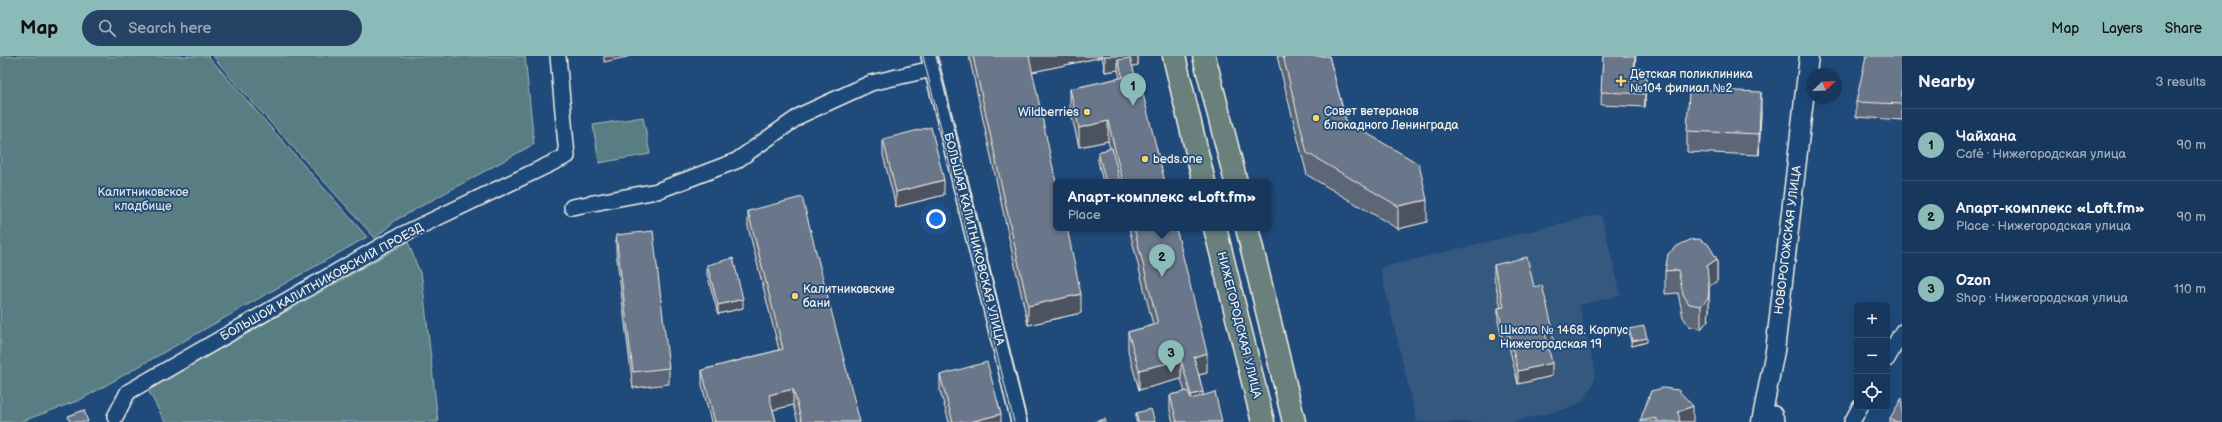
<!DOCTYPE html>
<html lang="en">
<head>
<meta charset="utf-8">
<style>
	body { margin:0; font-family:"Balsamiq Sans",sans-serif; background:#244365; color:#f1f3f6 }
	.controls { position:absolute; right:12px; bottom:12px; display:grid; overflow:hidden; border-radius:6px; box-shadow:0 4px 16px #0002 }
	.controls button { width:36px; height:36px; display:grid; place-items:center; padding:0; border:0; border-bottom:1px solid #365272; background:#17385c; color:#f1f3f6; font:20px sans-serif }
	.compass { position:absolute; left:1806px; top:12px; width:36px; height:36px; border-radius:50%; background:#17385c; box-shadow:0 4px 16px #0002; rotate:67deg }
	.you { position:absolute; left:936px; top:163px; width:14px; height:14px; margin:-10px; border:3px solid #fff; border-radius:50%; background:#1a73e8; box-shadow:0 0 0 6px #1a73e833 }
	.badge { display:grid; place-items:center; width:26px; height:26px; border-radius:50%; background:#8bbbb9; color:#111; font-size:13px; font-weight:700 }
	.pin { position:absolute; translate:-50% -33px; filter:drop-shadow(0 1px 2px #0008) }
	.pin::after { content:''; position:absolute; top:21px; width:14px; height:12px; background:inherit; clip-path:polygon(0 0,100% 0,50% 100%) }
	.popup { position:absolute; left:1053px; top:123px; width:218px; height:52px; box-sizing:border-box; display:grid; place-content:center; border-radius:6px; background:#17385c; filter:drop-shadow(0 1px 3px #0005); font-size:13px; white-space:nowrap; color:#9eacbb }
	.popup b { font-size:15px; color:#f1f3f6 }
	.popup::after { content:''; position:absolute; left:50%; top:100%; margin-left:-8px; border:8px solid transparent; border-top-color:#17385c }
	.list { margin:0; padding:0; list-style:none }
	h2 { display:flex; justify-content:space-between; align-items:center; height:52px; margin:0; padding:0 16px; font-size:17px }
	h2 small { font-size:13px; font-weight:400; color:#9eacbb }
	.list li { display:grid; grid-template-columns:26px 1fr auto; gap:12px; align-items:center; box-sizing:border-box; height:72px; padding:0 16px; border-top:1px solid #365272 }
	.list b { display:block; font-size:15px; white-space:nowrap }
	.list p { margin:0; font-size:13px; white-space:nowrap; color:#9eacbb }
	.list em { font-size:13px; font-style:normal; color:#9eacbb }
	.icon { flex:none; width:22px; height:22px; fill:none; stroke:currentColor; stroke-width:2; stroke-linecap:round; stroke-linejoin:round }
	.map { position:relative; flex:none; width:1902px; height:366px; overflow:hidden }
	header { display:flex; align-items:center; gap:24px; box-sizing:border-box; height:56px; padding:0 20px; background:#8bbbb9; color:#111 }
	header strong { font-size:19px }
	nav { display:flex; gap:22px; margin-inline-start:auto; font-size:14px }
	.search { width:280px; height:36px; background:#244365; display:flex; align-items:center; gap:10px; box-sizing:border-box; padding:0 14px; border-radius:22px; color:#9eacbb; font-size:15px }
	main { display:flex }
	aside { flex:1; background:#17385c }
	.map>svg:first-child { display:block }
	.built { fill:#36587f }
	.green { fill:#597e83; stroke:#a6b8b6 }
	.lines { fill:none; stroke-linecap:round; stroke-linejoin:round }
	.minor-casing { stroke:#f4f1e8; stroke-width:18 }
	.tertiary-casing { stroke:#f4f1e8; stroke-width:21 }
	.primary-casing { stroke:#f4f1e8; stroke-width:25 }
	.minor { stroke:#1f4a7a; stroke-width:15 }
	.tertiary { stroke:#1f4a7a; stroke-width:18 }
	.primary { stroke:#6a807d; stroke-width:22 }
	.tram { stroke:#f4f1e8; stroke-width:1 }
	.wall { fill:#5c6677; stroke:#f4f1e8 }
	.shaded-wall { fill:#4b5361; stroke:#f4f1e8 }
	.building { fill:#6b778a; stroke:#f4f1e8 }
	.poi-dot { fill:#ffd166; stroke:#1f4a7a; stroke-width:1.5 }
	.labels { text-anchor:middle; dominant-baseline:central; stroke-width:3.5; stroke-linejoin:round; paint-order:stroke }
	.poi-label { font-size:12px; fill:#f4f1e8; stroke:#1f4a7a; text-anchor:start }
	.park-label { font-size:12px; fill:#dde0d9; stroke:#1f4a7a }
	.street-label { font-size:12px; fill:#f4f1e8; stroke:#1f4a7a }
</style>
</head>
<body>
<header>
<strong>Map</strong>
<div class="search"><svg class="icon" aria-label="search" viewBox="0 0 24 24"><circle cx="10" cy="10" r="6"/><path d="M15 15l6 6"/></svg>Search here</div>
<nav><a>Map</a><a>Layers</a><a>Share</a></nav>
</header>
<main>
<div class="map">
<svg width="1902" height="366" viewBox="0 0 1902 366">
	<rect width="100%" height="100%" fill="#1f4a7a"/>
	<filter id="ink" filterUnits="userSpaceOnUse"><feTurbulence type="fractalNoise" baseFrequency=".025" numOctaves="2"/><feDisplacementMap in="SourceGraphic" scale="8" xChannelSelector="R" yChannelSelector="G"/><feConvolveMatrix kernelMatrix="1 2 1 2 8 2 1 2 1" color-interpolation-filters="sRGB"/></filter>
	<g filter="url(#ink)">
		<path class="built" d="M1601,158l20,81 -42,10 16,64 -1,13 -11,19 -13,7 -58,14h-95l-37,-154z"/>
		<g class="green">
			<path d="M0,0h208l159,181 -287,163 -60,22h-20z"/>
			<path d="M213,0h312l9,88 -138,76 -21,18 -141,-156z"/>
			<path d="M643,61l7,37 -51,9 -6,-38z"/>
			<path d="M408,186l14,36 16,144h-273l-17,-32z"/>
		</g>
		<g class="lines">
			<defs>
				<g id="minor">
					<path d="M929,0l90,366"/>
					<path d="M572,151l85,-16 79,-30 65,-46 70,-32 61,-14"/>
					<path d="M1887,303l15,-27"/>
					<path d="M1774,358l3,8"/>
					<path d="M115,361l13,-25 267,-154 172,-82 -9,-100"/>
					<path d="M1852,366l8,-15"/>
				</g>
				<path id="tertiary" d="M1761,366l14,-71 34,-295"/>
				<g id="primary">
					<path d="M1174,0l30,126"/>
					<path d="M1204,0l32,126"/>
					<path d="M1215,172l48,194"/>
					<path d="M1247,172l47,194"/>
				</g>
			</defs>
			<use href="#minor" class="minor-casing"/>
			<use href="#tertiary" class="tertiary-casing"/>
			<use href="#primary" class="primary-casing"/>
			<use href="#minor" class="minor"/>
			<use href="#tertiary" class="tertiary"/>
			<use href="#primary" class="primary"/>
			<g class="tram">
				<path d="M923,0l91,366"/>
				<path d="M936,0l91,366"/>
			</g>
		</g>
		<g class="wall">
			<path d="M969,0h169v9l-6,1 33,116h-62l-5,-21v-9l12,-3 -2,-8 -29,6 -9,-38v-20l50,-11 -2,-8 -13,2 -3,-15 -70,15 49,241 -53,12z"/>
			<path d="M1277,0h52l17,65 81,101 -29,7 -91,-54z"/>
			<path d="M1603,0h33l-1,12 11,14 -1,25 -44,-2z"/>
			<path d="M1902,0v64l-46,-3v-15z"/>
			<path d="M1761,57l-2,42 -72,-3v-21z"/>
			<path d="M883,83l61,56 -48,12 -13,-52z"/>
			<path d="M748,155l112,211h-62l-5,-17 -20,5 3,12h-65l-9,-37v-15l77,-20 -31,-123z"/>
			<path d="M1129,172h47l31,145 -8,2 4,20 19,27h-49l-3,-11v-16l15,-3 -4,-13 -42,11 -11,-39v-19l25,-7z"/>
			<path d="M616,179l53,133v16l-36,4 -17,-137z"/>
			<path d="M1717,203v22l-8,5v25l-1,9 -7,9 -12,-3 -6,-9 -5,-24 -13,1v-23z"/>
			<path d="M707,209l36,43 -25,6 -11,-40z"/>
			<path d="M1494,209l40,22 19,56 -5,1 4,32 -34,8 -11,-46 -5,1 -4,-18v-13h3l-7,-30z"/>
			<path d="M1629,273l18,13 -15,4 -3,-12z"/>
			<path d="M940,319l61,47h-52l-9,-31z"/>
			<path d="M1651,335l42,31h-53z"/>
			<path d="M1136,357l19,9h-19z"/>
			<path d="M1890,362l12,4h-12z"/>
		</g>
		<g class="shaded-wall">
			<path d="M604,0h27l-27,6z"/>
			<path d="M1028,0h74v1l-74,16z"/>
			<path d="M1105,0h33v9l-17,4 -3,-9v10l-13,2z"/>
			<path d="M1646,13v13l-1,25v-13z"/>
			<path d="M1761,36v21l-2,42v-21z"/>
			<path d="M1108,65v20l-29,6v-19z"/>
			<path d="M944,124v15l-48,12v-15z"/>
			<path d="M1427,144v22l-29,7v-23z"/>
			<path d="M1717,203v22l-10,7v-22z"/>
			<path d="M1709,233v22l-1,9 -7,9v-23z"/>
			<path d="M1081,238v19l-53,12v-19z"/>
			<path d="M743,243v9l-25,6v-9z"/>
			<path d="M1507,269v13l-5,1v-13z"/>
			<path d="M1553,274v13l-8,2v-13z"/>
			<path d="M1647,282v4l-15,4v-5z"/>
			<path d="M1207,297v20l-13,3v-19z"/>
			<path d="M1181,304v19l-42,11v-20z"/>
			<path d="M1552,307v13l-34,8v-13z"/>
			<path d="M793,333v16l-24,6v-16z"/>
			<path d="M1203,336v19l-12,3v-19z"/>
			<path d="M1693,350v16h-15v-10z"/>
			<path d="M1001,358v8h-31z"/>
		</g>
		<g class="building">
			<path d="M973,0h56l27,126v46h11l14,66 -53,12z"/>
			<path d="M1283,0h46l17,65 73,43 8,36 -29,6 -91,-53z"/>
			<path d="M1603,0h32l-1,12 12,1 -1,25 -44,-2z"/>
			<path d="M1866,0h36v48l-46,-2z"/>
			<path d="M1130,2l5,17 -12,3 -5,-18z"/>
			<path d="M1138,18l27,108h-42l-15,-61 -29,7 -9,-39z"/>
			<path d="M1689,33l72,3 -2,42 -72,-3z"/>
			<path d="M931,71l13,53 -48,12 -13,-53z"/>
			<path d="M1112,92l8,34h-14l-8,-30z"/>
			<path d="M802,141l58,225h-58l-9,-33 -24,6 7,27h-61l-13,-52 81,-21 -35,-138z"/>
			<path d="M1134,172h42l31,125 -13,4 9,35 -12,3 -10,-35 -42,10 -11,-38 30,-8z"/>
			<path d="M653,175l16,137 -36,4 -17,-137z"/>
			<path d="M1699,183l9,5 9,15 -10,7 2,23 -1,9 -7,8 -12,-2 -6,-10 -5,-24 -13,1 3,-17 9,-8 13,-6z"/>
			<path d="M1527,201l7,30 8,-2 11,45 -8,2 7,31 -34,8 -11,-46 -5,1 -4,-18 6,-1 -10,-42z"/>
			<path d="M733,202l10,41 -25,6 -11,-40z"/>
			<path d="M1644,270l3,12 -15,3 -3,-12z"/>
			<path d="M987,306l14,52 -31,8h-17l-13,-47z"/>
			<path d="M1663,332l15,2 15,16 -15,6 2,10h-23v-4l-17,3 11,-30z"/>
			<path d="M1188,335l3,8 24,-7 7,30h-45l-7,-27z"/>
			<path d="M1902,342v24h-6l-6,-4z"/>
			<path d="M1151,353l4,13h-17l-2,-9z"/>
			<path d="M84,354l4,12h-18l-2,-6z"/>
			<path d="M1105,363l1,3h-12z"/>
		</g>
	</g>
	<g class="poi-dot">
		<path d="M1619 19h4v4h4v4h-4v4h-4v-4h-4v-4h4z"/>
		<circle cx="1087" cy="56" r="4"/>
		<circle cx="1316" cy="62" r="4"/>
		<circle cx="1145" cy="103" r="4"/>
		<circle cx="795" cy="240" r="4"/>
		<circle cx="1492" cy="281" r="4"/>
	</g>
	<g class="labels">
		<g class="poi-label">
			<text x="1630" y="18">Детская поликлиника<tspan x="1630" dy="14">№104 филиал №2</tspan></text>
			<text x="1324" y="55">Совет ветеранов<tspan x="1324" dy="14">блокадного Ленинграда</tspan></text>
			<text x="1079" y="56" text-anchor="end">Wildberries</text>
			<text x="1153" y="103">beds.one</text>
			<text x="803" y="233">Калитниковские<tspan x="803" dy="14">бани</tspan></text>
			<text x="1500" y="274">Школа № 1468. Корпус<tspan x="1500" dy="14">Нижегородская 19</tspan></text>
		</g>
		<g class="park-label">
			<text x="143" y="136">Калитниковское<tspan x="143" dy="14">кладбище</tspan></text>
		</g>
		<g class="street-label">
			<text transform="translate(974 183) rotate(76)">БОЛЬШАЯ КАЛИТНИКОВСКАЯ УЛИЦА</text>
			<text transform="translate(1788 184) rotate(-83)">НОВОРОГОЖСКАЯ УЛИЦА</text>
			<text transform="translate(322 226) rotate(-29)">БОЛЬШОЙ КАЛИТНИКОВСКИЙ ПРОЕЗД</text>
			<text transform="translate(1239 269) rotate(76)">НИЖЕГОРОДСКАЯ УЛИЦА</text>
		</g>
	</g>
</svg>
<div class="controls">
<button>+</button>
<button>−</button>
<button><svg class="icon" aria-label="locate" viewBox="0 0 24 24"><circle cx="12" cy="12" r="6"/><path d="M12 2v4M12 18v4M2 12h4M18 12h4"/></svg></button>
</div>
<svg class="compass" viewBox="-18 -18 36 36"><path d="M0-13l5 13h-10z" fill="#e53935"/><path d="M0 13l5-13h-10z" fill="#9eacbb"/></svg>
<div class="you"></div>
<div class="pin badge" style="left:1133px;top:50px">1</div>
<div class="pin badge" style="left:1162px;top:221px">2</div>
<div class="popup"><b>Апарт-комплекс «Loft.fm»</b>Place</div>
<div class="pin badge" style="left:1171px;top:317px">3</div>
</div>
<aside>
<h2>Nearby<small>3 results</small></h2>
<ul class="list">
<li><span class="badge">1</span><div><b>Чайхана</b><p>Café · Нижегородская улица</p></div><em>90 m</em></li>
<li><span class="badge">2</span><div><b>Апарт-комплекс «Loft.fm»</b><p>Place · Нижегородская улица</p></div><em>90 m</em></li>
<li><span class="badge">3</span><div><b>Ozon</b><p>Shop · Нижегородская улица</p></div><em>110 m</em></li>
</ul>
</aside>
</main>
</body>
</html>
